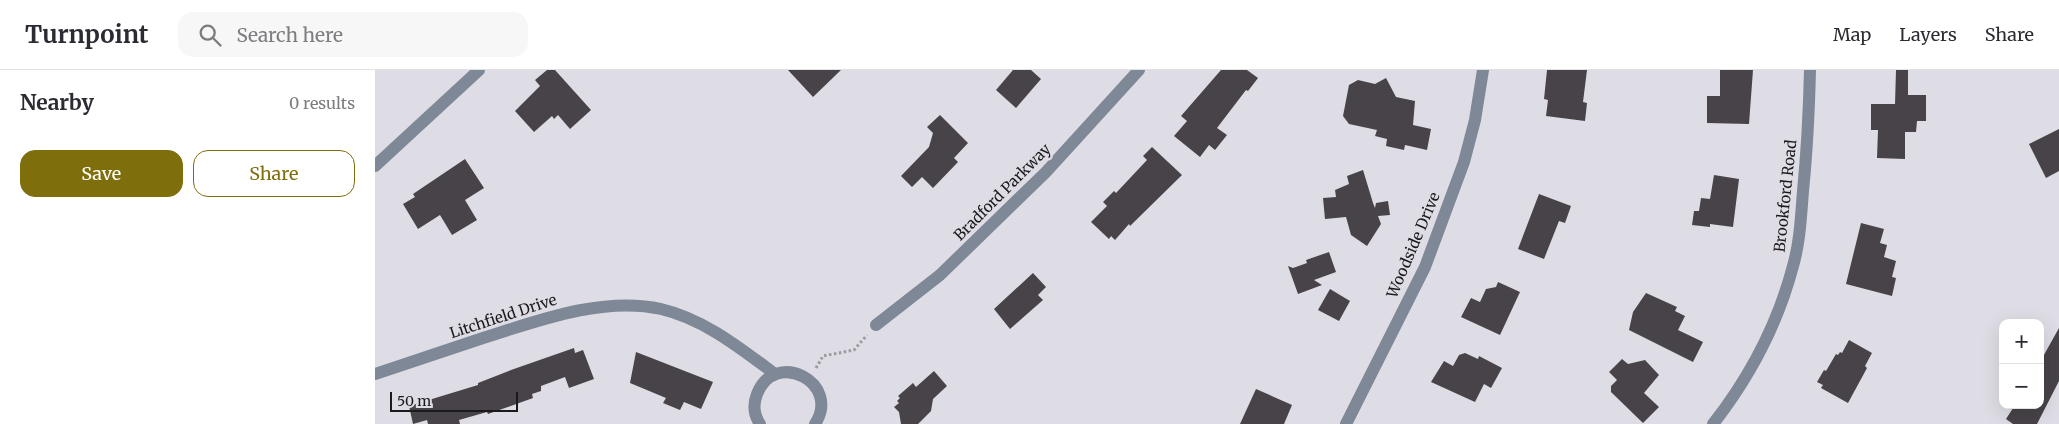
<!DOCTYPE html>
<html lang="en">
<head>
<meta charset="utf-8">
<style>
	body { margin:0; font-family:Merriweather,serif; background:#f7f7f7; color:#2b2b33 }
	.controls { position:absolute; right:15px; bottom:15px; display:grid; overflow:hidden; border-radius:10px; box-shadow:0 5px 20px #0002 }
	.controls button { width:45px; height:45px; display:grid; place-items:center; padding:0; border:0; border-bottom:1px solid #e1e1e2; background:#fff; color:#2b2b33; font:25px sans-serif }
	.scale { position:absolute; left:15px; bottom:12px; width:128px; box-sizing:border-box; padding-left:5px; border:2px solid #1a1a1c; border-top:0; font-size:14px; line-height:18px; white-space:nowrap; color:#1a1a1c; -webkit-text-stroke:4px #dedde5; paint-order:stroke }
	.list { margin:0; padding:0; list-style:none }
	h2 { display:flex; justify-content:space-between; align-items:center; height:65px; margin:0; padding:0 20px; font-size:21px }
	h2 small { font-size:16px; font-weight:400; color:#7c7c81 }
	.actions { display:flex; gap:10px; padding:15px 20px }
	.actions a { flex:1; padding:11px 0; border:1px solid #7f6f0c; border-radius:15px; text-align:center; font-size:18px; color:#7f6f0c }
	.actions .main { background:#7f6f0c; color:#fff }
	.icon { flex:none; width:28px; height:28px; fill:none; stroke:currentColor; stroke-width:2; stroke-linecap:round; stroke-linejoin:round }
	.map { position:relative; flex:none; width:1684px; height:354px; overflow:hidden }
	header { display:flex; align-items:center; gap:30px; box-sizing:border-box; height:70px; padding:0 25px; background:#fff; border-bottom:1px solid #e1e1e2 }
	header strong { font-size:24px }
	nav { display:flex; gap:28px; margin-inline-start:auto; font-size:18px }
	.search { width:350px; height:45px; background:#f7f7f7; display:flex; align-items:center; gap:12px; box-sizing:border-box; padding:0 18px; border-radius:15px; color:#7c7c81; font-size:19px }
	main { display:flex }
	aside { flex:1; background:#fff }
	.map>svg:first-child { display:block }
	.building { fill:#474348 }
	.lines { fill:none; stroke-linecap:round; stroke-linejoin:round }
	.path { stroke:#9a9aa0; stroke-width:3; stroke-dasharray:2.5 2.5; stroke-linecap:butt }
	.street { stroke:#7f8896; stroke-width:12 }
	.labels { text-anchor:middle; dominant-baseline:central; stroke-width:5; stroke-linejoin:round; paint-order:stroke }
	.street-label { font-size:15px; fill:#1a1a1c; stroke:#dedde5 }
</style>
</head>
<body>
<header>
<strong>Turnpoint</strong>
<div class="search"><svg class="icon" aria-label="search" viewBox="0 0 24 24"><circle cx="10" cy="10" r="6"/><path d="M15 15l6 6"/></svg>Search here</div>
<nav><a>Map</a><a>Layers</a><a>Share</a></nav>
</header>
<main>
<aside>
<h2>Nearby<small>0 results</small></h2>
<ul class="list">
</ul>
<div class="actions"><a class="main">Save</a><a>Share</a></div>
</aside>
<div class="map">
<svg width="1684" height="354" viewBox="0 0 1684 354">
	<rect width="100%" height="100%" fill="#dedde5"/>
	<g class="building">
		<path d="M172,0h8l36,40 -21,19 -12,-14 -4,4 -2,-3 -18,16 -19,-21 25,-25 -5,-6z"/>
		<path d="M413,0h53l-28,27z"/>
		<path d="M638,0h18l10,9 -25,29 -20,-18z"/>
		<path d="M846,0h26l11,8 -10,13 -2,-1 -29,38 10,7 -12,15 -6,-5 -9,12 -26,-21 13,-15 -6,-5z"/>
		<path d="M1172,0h40l-4,32 4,1 -2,18 -39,-5 2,-16 -4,-1z"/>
		<path d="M1345,0h33l-4,54 -42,-1v-27h13z"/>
		<path d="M1521,0h12v25h18v26h-9l-1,11h-11v27l-28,-1 1,-28h-7v-26h24z"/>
		<path d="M1011,8l10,19 19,4 -2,24 18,4 -4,21 -22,-5 -1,5 -18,-4 1,-7 -12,-3 2,-6 -28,-6 -6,-8 6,-31 9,-5 17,4z"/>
		<path d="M565,45l28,28 -14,15 4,4 -25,26 -11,-11 -10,10 -11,-11 28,-29 4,-14 -6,-6z"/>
		<path d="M1684,59v42l-13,7 -17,-34z"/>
		<path d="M777,77l30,28 -52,51 -1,-2 -14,16 -4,-4 -2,3 -18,-17 16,-16 -4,-4 11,-11 2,2 31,-33 -4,-4z"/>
		<path d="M90,89l19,29 -19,12 12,20 -25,15 -12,-20 -22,14 -15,-25 12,-7 -2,-3z"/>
		<path d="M988,100l10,33 2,5 1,-5 12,-2 2,14 -12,1 3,8 -14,22 -16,-11 -5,-18 -21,2 -2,-21 13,-1 -1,-7 14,-6 -2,-8z"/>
		<path d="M1339,105l25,4 -6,48 -23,-3v3l-18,-2 2,-14h5l2,-13 9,1z"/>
		<path d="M1164,124l32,12 -6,17 -6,-2 -15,38 -26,-10z"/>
		<path d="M1486,153l23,6 -4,14 7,2 -3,12 12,4 -4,16 4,1 -4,18 -46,-12z"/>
		<path d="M954,182l7,20 -22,8 8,5 -24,9 -10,-28 5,2 14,-5 -1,-3z"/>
		<path d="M658,203l13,14 -8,8 5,5 -33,29 -16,-20z"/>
		<path d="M1123,212l22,10 -20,43 -39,-18 10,-19 9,4 6,-13 10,-2z"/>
		<path d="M955,219l20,12 -11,20 -21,-11z"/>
		<path d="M1271,223l31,14 -2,4 10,5 -7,14 25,12 -10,20 -64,-32 4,-18z"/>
		<path d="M1684,258v53l-22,43h-24l-7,-5 9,-14h25v-43z"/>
		<path d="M1474,270l23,13 -7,13 2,2 -19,35 -27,-15 2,-3 -6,-3 7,-12 2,1 10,-17 2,1 2,-3 2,1z"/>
		<path d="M199,278l1,5 8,-3 11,29 -25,9 -4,-11 -24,9v5l-9,3 1,4 -45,16 -1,-2 -28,8 1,4h-32l-1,-4 -14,4 -4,-18 69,-21v-2l33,-13z"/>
		<path d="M261,282l77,30 -12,27 -17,-7 -4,8 -17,-7 3,-5 -36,-15z"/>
		<path d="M1090,283l13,6 1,-3 23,12 -11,20 -7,-4 -9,18 -44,-20 13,-21 9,5 6,-11z"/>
		<path d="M1247,289l6,5 17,-4 14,15 -15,18 15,14 -16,16 -32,-31v-6l6,-6 -8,-8z"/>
		<path d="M559,301l13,15 -14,13 -2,12 -13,13h-17l-2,-12 -5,-5 5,-4 -2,-2 3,-3 -2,-2 15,-13 3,4z"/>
		<path d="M881,319l36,16 -8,19h-44z"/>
	</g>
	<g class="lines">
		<path class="path" d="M441,298l7,-12 31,-6 13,-15"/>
		<g class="street">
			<path d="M0,96l104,-96"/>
			<path d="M501,255l64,-50 106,-103 93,-102"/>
			<path d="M0,304c36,-12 72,-24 108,-36 54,-17 120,-42 178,-29 43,10 79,39 114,65"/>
			<path d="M385,354c-6,-9 -7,-20 -3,-30 18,-46 85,-11 58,30"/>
			<path d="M971,354l79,-157 39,-105 11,-42 8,-50"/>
			<path d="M1338,354c36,-46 65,-101 80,-158 7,-24 8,-50 10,-75 4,-40 6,-80 7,-121"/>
		</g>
	</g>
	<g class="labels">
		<g class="street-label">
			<text transform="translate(627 122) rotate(-45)">Bradford Parkway</text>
			<text transform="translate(1410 126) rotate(-84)">Brookford Road</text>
			<text transform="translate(1038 175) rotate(-67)">Woodside Drive</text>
			<text transform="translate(128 246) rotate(-18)">Litchfield Drive</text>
		</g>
	</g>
</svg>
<div class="controls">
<button>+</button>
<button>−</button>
</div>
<div class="scale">50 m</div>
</div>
</main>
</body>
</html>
